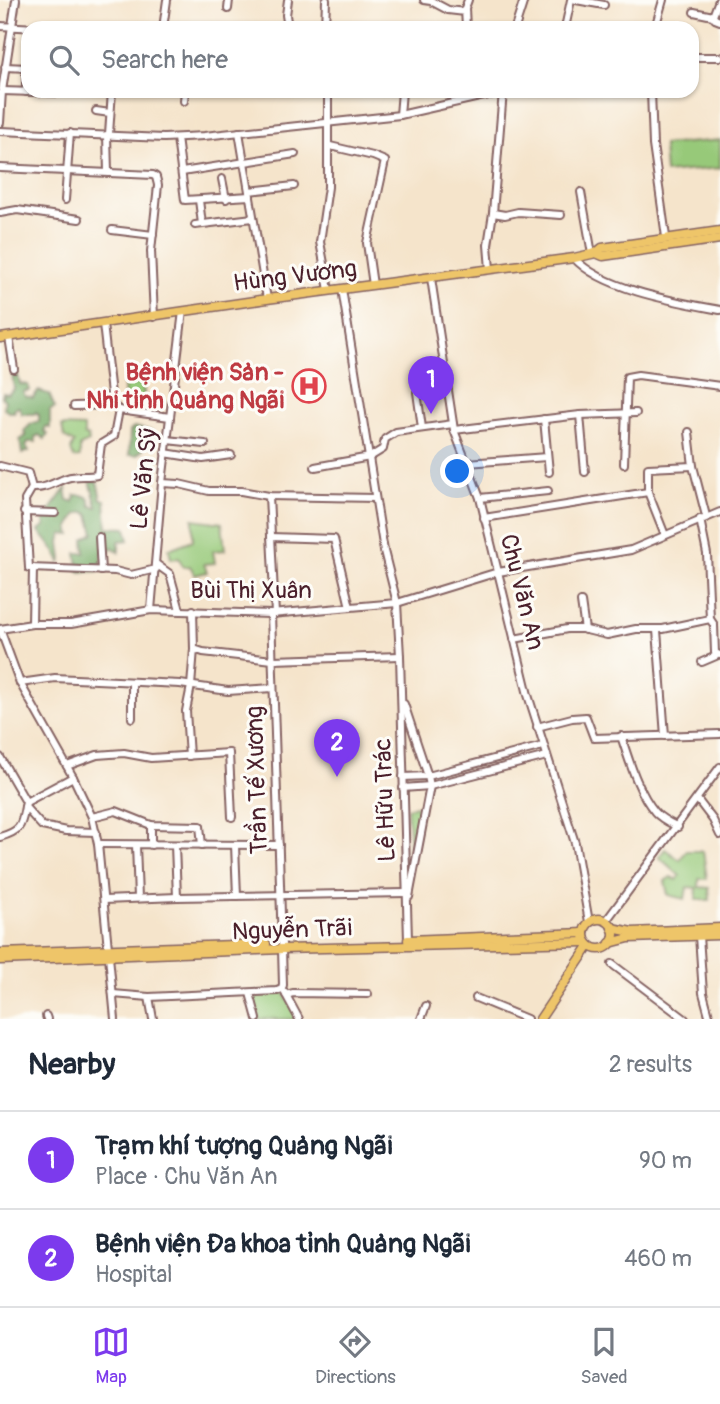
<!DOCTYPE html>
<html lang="en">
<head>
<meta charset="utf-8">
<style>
	body { margin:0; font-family:Pangolin,sans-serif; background:#f2f2f3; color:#1f2937 }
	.you { position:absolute; left:458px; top:472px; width:24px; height:24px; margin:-18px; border:5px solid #fff; border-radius:50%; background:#1a73e8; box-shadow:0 0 0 10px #1a73e833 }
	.badge { display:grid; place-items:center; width:46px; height:46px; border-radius:50%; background:#7c3aed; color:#fff; font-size:23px; font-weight:700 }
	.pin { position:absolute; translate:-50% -58px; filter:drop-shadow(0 2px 4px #0008) }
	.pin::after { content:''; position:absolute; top:37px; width:24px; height:21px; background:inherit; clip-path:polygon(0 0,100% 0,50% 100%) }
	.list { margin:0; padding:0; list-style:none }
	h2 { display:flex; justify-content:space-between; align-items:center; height:91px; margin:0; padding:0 28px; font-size:30px }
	h2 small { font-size:23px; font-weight:400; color:#747a83 }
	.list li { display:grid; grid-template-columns:46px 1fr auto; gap:21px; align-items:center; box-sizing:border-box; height:98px; padding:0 28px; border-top:2px solid #e0e1e3 }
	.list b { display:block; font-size:26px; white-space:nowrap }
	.list p { margin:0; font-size:23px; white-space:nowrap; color:#747a83 }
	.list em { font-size:23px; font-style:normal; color:#747a83 }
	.icon { flex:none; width:38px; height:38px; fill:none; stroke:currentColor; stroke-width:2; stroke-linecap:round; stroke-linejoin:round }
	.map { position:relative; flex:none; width:720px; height:1019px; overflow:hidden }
	.search { position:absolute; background:#fff; box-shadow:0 2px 5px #0004; left:21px; right:21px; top:21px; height:77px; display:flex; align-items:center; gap:18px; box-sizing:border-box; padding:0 24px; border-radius:21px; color:#747a83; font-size:26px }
	.sheet { height:287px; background:#fff }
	nav { display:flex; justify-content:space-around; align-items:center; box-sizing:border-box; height:98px; border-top:2px solid #e0e1e3; background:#fff; font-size:19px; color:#747a83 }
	nav a { display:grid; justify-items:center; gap:4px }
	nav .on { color:#7c3aed }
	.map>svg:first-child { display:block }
	.green { fill:#97c979; stroke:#707452; stroke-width:2 }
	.forest { fill:#79ad69; stroke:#62664a; stroke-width:2 }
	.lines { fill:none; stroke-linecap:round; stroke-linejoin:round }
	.minor-casing { stroke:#866463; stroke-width:10 }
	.major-casing { stroke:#866463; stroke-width:11 }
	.minor { stroke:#fff; stroke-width:6 }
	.major { stroke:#eec569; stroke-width:8 }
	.labels { text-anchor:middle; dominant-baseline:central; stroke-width:6; stroke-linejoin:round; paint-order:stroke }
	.street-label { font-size:24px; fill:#4a1f2b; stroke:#fdfcf7 }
	.health-label { font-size:24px; font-weight:bold; fill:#be3a42; stroke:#fdfcf7; text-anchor:end }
</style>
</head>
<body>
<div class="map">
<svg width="720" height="1019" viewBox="0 0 720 1019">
	<rect width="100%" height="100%" fill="#fdfcf7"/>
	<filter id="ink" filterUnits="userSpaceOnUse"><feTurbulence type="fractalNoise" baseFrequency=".0143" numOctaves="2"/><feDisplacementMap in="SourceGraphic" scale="14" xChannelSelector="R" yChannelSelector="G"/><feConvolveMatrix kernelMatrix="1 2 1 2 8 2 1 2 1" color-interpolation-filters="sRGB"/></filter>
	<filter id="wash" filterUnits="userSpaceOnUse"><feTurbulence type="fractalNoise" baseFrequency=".00686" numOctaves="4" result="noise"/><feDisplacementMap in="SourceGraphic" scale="28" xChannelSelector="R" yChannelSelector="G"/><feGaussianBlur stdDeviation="1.57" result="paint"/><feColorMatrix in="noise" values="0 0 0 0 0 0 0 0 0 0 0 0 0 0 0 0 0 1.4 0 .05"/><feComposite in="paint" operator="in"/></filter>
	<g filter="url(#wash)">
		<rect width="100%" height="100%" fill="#f5e4cb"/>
		<g class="green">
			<path d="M720,140v28l-55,5 -2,-28z"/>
			<path d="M143,383l2,24 -20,1 -1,-24z"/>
			<path d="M62,426l22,1v8l4,2 1,5 -9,4v11l-6,1 -3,-8 3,-7 -10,-6z"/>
			<path d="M193,519l29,4 3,27 -12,1 2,12 -11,1 3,8 -12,3 -5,-9 -7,1 -4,-9 -8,1 -2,-10 24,-9z"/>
			<path d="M415,805l6,5 -6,34 -5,2 -3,-37z"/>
			<path d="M665,849l15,11 6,-9h17l4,28h-8v8l10,1 1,12h-14l1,-12 -10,-1 -2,12 -17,-4 -3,-14 6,-4 6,3 3,-4 -21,-19z"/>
			<path d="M282,989l17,30h-43l-8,-20 2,-6z"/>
		</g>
		<g class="forest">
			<path d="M17,372l3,12 8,1 2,5 -7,2 2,4 8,2 5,-7 11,3 6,14 -5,2v18l-4,-1 -2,4 4,3 -3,5 -6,-4 -4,2 1,5h-8l-2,4 3,5 -7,3 -2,-14 6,-4 -2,-5 7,-7 8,-3v-6l-3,-3 -2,2h-12l-3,-7 -5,2 1,3h-6l-5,-3 1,-8 -3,-4 1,-4 5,1 6,-5 -2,-16z"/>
			<path d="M134,427l18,4 -1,15h-5l-9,9h-8l1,-24z"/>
			<path d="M90,481h7l4,18 4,1 2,27 19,1 3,12 -10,1v11l-7,-5 -4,5h-6v12h-5l1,7 -19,1 -3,-19h9l-1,-14 10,-6 -5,-18 -4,-3 -8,2 -8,13 2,8 -9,-1 -2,8 2,18 -2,2 -4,-9 -17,-22 6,-5 -3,-13 7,-2 17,-23 2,12 6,2 1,-7h7l7,3 2,8 6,1z"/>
		</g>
	</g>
	<g filter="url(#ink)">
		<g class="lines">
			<defs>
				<g id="minor">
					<path d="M424,0l7,1 17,9 17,2"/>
					<path d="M576,0l28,5"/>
					<path d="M719,0l-6,16 2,3 5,2"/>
					<path d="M228,9l1,-9"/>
					<path d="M694,12l19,4"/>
					<path d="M0,26l37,2"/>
					<path d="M163,28l4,-28"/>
					<path d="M288,28l-2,-13 2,-15"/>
					<path d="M325,28l1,-28"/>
					<path d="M466,28l-1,-20 3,-8"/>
					<path d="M515,28l9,-28"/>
					<path d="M565,28l6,-28"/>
					<path d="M655,28l8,-28"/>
					<path d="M692,57h28"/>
					<path d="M5,67l23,1"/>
					<path d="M2,91l64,2v-2"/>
					<path d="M328,91v96l-8,55 9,48"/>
					<path d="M440,91h14l6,10"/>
					<path d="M651,91l2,54 13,92"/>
					<path d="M26,92v-24"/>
					<path d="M184,101l1,-10"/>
					<path d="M96,111l14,2"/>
					<path d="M400,115l2,-24"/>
					<path d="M0,123l2,-32 14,-91"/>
					<path d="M0,131l164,7 40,-2 196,-21 106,-24"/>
					<path d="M239,132l28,167"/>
					<path d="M109,134l3,-43"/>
					<path d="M107,135l1,37"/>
					<path d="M177,138l8,62 65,-4"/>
					<path d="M330,146l43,10 12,5 -18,82 6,42"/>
					<path d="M0,168l153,7 3,2 2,8 -7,66 3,66"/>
					<path d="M182,172l113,-18"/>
					<path d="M222,179l4,20"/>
					<path d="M249,191l45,-5"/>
					<path d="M581,192l11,62"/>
					<path d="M65,200l5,-67"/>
					<path d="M199,200l3,24"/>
					<path d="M0,213l17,-3 62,9"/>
					<path d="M493,213l12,2 13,-3 43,3"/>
					<path d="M195,225l58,-7"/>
					<path d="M112,230l41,5"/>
					<path d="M574,258c29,32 104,44 146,52"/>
					<path d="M490,269l-2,-24 5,-32 10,-122"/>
					<path d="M431,278l23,152 26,68 48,197 47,148 14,79"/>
					<path d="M342,289l42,262 13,52 3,53 8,284"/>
					<path d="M9,337l5,32"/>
					<path d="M417,392l5,36"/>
					<path d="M74,406l39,-1"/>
					<path d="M119,410l51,7"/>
					<path d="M580,415l5,57"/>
					<path d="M544,419l5,53"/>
					<path d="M454,430l126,-15 56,-2"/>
					<path d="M689,432l4,34 13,50"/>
					<path d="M167,440l38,4"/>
					<path d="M165,453l38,6 28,-4"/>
					<path d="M467,463l80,-6"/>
					<path d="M624,464l3,-87 11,-2 82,11"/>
					<path d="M0,466l28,7 4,15c15,1 22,-6 35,-10 9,-3 20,-1 30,-3l4,-31 13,-8 5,-26 -6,-5 -2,-11 -8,-70"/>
					<path d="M315,467l55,-10 13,-8 2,-10 11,-7 57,-8"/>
					<path d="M162,483l17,1 30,7h32l28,5 106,2"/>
					<path d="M32,488l-7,12 4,68 86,3 16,4 25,-6"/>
					<path d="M648,492v-24l45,-2"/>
					<path d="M269,496l6,118"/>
					<path d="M480,498l68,-7"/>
					<path d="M24,512l31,1"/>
					<path d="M484,518l164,-26 17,43"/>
					<path d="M700,519l7,35 3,65"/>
					<path d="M99,537l2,34"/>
					<path d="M271,537l63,2 16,68"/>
					<path d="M156,564l14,10 10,36"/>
					<path d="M581,602l4,28"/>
					<path d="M151,610l11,-127 21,-172"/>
					<path d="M271,614l11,330"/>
					<path d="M32,624l1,-56"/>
					<path d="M0,629l32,-5h39l80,-14 120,4 126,-11 101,-31 133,-22 89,-38"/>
					<path d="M0,629l20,54 53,94 19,40 6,27 10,104"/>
					<path d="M657,630l8,106"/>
					<path d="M514,639l53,-10h15l25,6 29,-6h27l47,-10 4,6 1,28 5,2"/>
					<path d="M194,649l9,3 70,8 127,-4"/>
					<path d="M702,662l14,-6"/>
					<path d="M132,682v36"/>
					<path d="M20,683l35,-5 125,6 48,7 45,-3"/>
					<path d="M404,704l24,72 2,10 -21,111"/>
					<path d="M537,727l35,-9 14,-1 8,21 126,-4"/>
					<path d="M621,736c8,24 17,56 34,76 6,7 15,11 23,15"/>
					<path d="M189,756l-3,-45 5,-25 3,-37 -1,-39"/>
					<path d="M0,757l26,45c-5,22 -2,28 -26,35"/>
					<path d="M67,766l30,-11 27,-2 27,5 78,-5 3,64"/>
					<path d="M403,777l25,-1 115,-30"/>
					<path d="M403,788l27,-2 117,-30"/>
					<path d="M697,799l16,21 7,15"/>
					<path d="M26,802l47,-25"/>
					<path d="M25,807l17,19 24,5 30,1"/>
					<path d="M92,817l24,-6 35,14 49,1 2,19"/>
					<path d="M98,844l181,1"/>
					<path d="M136,845l2,53"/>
					<path d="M151,845v-20"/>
					<path d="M175,845l2,52"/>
					<path d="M235,845l2,51"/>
					<path d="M104,900l73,-3 229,-4"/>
					<path d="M606,921l114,-154"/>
					<path d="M699,936l4,57 7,26"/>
					<path d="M109,956l6,63"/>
					<path d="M612,964l73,55"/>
					<path d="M250,993l7,26"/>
					<path d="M285,993l14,26"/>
					<path d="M113,994l36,3 128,-6 5,-2 1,-4 -1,-36"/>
					<path d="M286,995l7,-2 75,1"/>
					<path d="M149,997l4,22"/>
					<path d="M476,998l51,21"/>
					<path d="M46,1016l1,3"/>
					<path d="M421,1019l5,-13"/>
				</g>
				<g id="major">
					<path d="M596,253l7,3 117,-17"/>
					<path d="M0,338l267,-39 307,-41 22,-5 6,-5 118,-17"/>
					<circle cx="599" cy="934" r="15"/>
					<path d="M612,928l20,4 88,-4"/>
					<path d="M408,940l176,-7"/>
					<path d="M610,943l19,-5 91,-3"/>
					<path d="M0,953l266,-9"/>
					<path d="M0,960l282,-11 304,-7"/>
					<path d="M540,1019l49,-73"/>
				</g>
			</defs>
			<use href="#minor" class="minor-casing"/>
			<use href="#major" class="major-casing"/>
			<use href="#minor" class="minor"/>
			<use href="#major" class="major"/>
		</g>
	</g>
	<defs>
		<symbol id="hospital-ring" viewBox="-11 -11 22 22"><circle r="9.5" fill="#fdfcf7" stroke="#e0444e" stroke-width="1.5"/><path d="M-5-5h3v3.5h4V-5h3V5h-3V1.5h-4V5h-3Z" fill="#e0444e"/></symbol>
	</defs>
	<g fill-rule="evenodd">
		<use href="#hospital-ring" x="290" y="367" width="38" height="38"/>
	</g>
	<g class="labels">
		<g class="street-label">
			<text transform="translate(295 276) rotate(-7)">Hùng Vương</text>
			<text transform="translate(144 479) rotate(-84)">Lê Văn Sỹ</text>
			<text x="251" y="590">Bùi Thị Xuân</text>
			<text transform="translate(522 592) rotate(76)">Chu Văn An</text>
			<text transform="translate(257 780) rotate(-92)">Trần Tế Xương</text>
			<text transform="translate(385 800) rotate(-92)">Lê Hữu Trác</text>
			<text transform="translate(292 930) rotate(-2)">Nguyễn Trãi</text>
		</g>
		<g class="health-label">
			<text x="284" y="372">Bệnh viện Sản -<tspan x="284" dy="28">Nhi tỉnh Quảng Ngãi</tspan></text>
		</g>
	</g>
</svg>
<div class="you"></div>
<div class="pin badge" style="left:431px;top:414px">1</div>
<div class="pin badge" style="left:337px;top:777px">2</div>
<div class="search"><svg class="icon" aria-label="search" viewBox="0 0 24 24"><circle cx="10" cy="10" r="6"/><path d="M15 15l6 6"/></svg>Search here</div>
</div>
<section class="sheet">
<h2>Nearby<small>2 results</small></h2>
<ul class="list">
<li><span class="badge">1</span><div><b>Trạm khí tượng Quảng Ngãi</b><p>Place · Chu Văn An</p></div><em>90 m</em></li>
<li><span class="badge">2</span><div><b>Bệnh viện Đa khoa tỉnh Quảng Ngãi</b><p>Hospital</p></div><em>460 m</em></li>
</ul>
</section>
<nav>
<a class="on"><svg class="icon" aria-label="map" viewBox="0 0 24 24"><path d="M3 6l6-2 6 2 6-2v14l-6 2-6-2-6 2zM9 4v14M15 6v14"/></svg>Map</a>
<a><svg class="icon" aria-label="directions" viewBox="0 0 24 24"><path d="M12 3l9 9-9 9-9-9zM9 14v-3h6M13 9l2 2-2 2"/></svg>Directions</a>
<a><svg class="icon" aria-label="saved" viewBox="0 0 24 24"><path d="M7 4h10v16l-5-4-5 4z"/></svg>Saved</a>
</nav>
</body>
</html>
